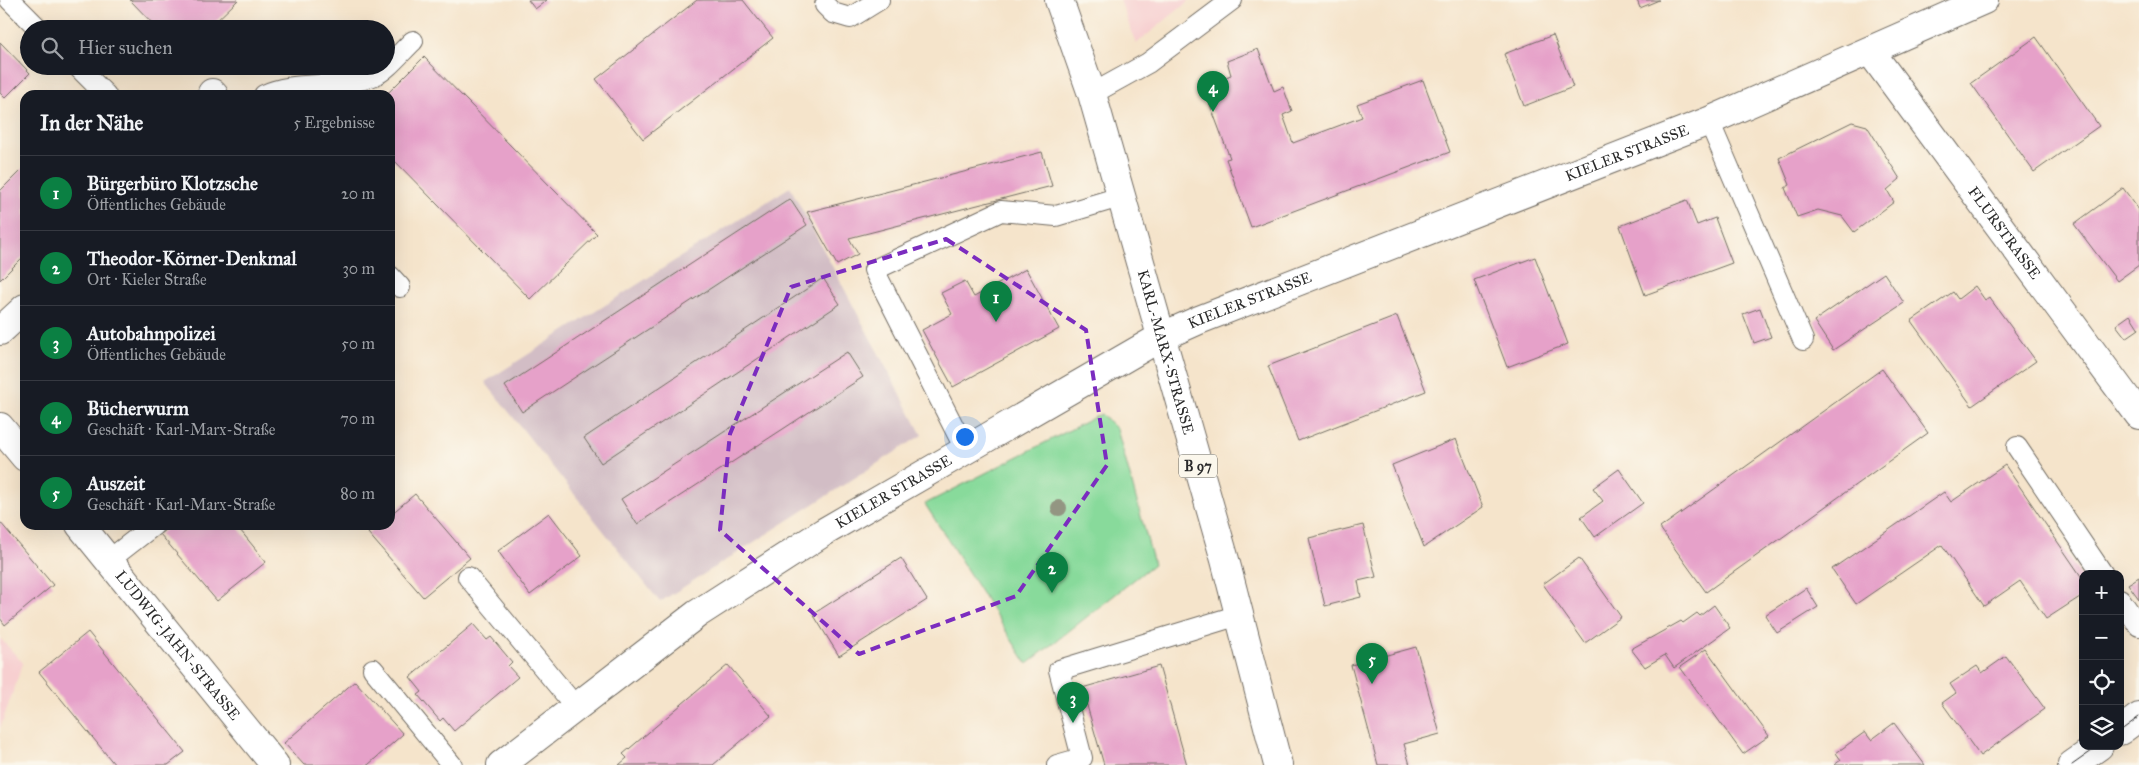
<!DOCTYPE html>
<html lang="de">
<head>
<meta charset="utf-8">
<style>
	body { margin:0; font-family:"IM FELL Great Primer",serif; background:#20242c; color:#f1f3f6 }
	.controls { position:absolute; right:15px; bottom:15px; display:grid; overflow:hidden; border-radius:10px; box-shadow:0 5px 20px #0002 }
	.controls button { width:45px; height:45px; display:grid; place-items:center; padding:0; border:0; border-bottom:1px solid #363941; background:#171b24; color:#f1f3f6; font:25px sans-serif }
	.you { position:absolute; left:964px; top:436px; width:18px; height:18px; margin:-12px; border:4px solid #fff; border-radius:50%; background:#1a73e8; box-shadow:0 0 0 8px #1a73e833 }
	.badge { display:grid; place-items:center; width:32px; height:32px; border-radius:50%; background:#0b8043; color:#fff; font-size:16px; font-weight:700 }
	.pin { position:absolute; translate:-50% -41px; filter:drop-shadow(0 1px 2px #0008) }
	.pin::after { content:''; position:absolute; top:26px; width:18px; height:15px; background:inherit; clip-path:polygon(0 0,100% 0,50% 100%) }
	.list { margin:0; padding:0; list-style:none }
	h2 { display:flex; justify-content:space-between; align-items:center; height:65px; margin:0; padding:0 20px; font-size:21px }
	h2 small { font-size:16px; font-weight:400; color:#9ea1a6 }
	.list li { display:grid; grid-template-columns:32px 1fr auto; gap:15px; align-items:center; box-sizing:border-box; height:75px; padding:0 20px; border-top:1px solid #363941 }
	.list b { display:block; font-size:19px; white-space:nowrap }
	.list p { margin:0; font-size:16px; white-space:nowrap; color:#9ea1a6 }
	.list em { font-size:16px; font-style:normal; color:#9ea1a6 }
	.icon { flex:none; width:28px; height:28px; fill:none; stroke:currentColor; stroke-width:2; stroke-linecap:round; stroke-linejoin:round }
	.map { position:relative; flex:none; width:2139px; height:765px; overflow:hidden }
	.search { position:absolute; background:#171b24; box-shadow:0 5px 20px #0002; left:20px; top:20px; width:375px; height:55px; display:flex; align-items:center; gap:12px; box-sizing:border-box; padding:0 18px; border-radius:28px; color:#9ea1a6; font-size:19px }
	.panel { position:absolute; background:#171b24; box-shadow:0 5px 20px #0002; left:20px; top:90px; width:375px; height:440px; border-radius:15px }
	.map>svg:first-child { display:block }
	.built { fill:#f7cfd0 }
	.industrial { fill:#d2bdc5 }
	.green { fill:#88da9b; stroke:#5a8263 }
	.building { fill:#e6a1c9 }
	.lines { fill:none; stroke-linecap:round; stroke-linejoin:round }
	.lane-casing { stroke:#726c63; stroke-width:22 }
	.street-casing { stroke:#726c63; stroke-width:30 }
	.secondary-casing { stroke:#726c63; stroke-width:30 }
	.primary-casing { stroke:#726c63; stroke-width:30 }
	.lane { stroke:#fff; stroke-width:20 }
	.street { stroke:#fff; stroke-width:28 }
	.secondary { stroke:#fff; stroke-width:28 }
	.primary { stroke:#fff; stroke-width:28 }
	.tram { stroke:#2b2b2b; stroke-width:1 }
	.tree { fill:#939682 }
	.marked { fill:none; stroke:#7b2cbf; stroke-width:4; stroke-dasharray:10 6; stroke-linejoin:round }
	.labels { text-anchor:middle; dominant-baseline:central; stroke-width:4; stroke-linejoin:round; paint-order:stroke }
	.shield { fill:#fbf7ec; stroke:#696865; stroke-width:1 }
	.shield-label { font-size:14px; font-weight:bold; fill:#2b2b2b }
	.street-label { font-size:15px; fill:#2b2b2b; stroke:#fbf7ec }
</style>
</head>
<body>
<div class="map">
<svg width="2139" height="765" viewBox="0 0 2139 765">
	<rect width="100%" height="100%" fill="#fbf7ec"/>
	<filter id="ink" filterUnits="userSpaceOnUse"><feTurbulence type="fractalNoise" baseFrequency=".02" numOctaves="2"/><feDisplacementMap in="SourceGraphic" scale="10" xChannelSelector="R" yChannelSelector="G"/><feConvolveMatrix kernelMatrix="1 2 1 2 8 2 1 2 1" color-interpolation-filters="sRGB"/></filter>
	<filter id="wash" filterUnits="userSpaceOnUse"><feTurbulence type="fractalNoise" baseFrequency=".0096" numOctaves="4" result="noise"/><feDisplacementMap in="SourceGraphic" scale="20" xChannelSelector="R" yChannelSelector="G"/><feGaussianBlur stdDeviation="1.12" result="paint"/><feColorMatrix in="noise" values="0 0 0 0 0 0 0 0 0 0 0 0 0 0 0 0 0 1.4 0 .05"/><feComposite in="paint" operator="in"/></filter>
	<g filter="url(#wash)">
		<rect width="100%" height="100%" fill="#f5e4cb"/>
		<g class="built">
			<path d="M1120,0h70l-54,44z"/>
			<path d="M0,638l23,25 -23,65z"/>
		</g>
		<path class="industrial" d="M790,187l132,248 -262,167 -175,-220z"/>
		<path class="green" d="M1101,414l16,15 37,135 -127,100 -102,-160z"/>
		<g id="blocks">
			<g class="building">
				<path d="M130,0h108l-30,29h-50z"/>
				<path d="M528,0h19l-12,9z"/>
				<path d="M697,0h46l30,38 -130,101 -47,-60z"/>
				<path d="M1637,0h22l-19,8z"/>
				<path d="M1553,35l20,52 -49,19 -20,-52z"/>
				<path d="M2036,37l63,89 -65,46 -63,-89z"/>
				<path d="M0,42l30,31 -25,25 -5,-5z"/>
				<path d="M1258,49l16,42 9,-4 9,24 -9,4 10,28 69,-26 -5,-13 66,-24 27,72 -199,75 -25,-68 4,-1 -27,-72 28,-11 -4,-14z"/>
				<path d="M424,57l173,177 -67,65 -140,-143v-61h-4z"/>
				<path d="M1852,122l15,4 33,53 -13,11 7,12 -40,30 -12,-16 -24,-6 -21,7 -12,-29 5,-3 -11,-27z"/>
				<path d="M1042,152l10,34 -203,52 9,16 -21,11 -30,-53z"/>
				<path d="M25,166v89l-25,25v-89z"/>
				<path d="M2123,188l16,22v55l-22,16 -43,-57z"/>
				<path d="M790,199l17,26 -285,187 -17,-26z"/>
				<path d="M1687,200l10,25 18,-7 17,45 -87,32 -25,-69z"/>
				<path d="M1535,257l33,87 -61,23 -33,-87z"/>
				<path d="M1026,269l33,60 -106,58 -31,-57 30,-16 -11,-21 24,-12 9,16z"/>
				<path d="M1884,273l20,30 -71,47 -19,-29z"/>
				<path d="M823,278l17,26 -239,159 -17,-25z"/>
				<path d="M1975,286l10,14 4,-3 47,64 -64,45 -61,-85 42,-29 5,7z"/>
				<path d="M1760,308l11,29 -17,6 -11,-29z"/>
				<path d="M2130,315l9,14 -13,9 -10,-13z"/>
				<path d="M1397,316l29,75 -128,50 -30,-75z"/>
				<path d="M847,352l16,25 -226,147 -16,-25z"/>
				<path d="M1882,369l46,64 -222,159 -46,-64z"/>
				<path d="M1456,439l27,68 -59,40 -32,-82z"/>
				<path d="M2005,465l78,114v16l-37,24 -26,-38 -36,25 -42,-61 -86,59 -24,-35 112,-77 7,10z"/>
				<path d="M1619,469l24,34 -48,34 -14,-20 22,-16 -10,-13z"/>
				<path d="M415,494l55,64 -47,39 -55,-64 10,-8h12v-10z"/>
				<path d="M549,513l33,43 -52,39 -32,-44z"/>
				<path d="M0,522l53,63 -48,40 -5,-7z"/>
				<path d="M171,525h65l30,37 -49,39 -57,-67z"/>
				<path d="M1363,525l13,52 -18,4 3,16 -36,9 -16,-68z"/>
				<path d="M901,558l26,42 -88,56 -26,-42z"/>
				<path d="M1579,558l42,59 -36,26 -42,-59z"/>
				<path d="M2139,577v22l-11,-15z"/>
				<path d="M1806,588l12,19 -41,26 -12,-18z"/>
				<path d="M1714,605l16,23 -56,40 -9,-13 -20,12 -14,-18 50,-28 2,2 14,-10 3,3z"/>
				<path d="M473,624l14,16 4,-3 21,25 -4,4 10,11 -64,54 -11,-13 -3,3 -22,-26 4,-3 -12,-15z"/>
				<path d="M88,632l97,120 -17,13h-53l-76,-93z"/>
				<path d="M1416,647l24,87 -36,10 6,21h-32l-27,-100z"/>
				<path d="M1706,649l63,87 -26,18 -63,-87z"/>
				<path d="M2006,656l39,53 -65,47 -38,-53 14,-10 -6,-9 27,-18 5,7z"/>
				<path d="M728,665l43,51 -58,49h-94l8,-7 -4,-4z"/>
				<path d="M1159,666l28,99h-83l-22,-77z"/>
				<path d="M355,681l48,53 -35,31h-64l-20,-22z"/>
				<path d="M1894,723l31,42h-91l7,-5 -5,-7 29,-21 6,8z"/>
			</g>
		</g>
	</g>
	<g filter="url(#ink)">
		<use href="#blocks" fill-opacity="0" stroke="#726c63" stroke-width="1"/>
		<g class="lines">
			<defs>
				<g id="lane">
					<path d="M10,0l29,29"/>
					<path d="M825,5l8,8 17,5 29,-18"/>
					<path d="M77,66l29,29"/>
					<path d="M1092,94l56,-31 84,-63"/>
					<path d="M264,95c29,-15 77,-5 111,-20 11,-4 28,-25 38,-34"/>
					<path d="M1709,121l94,219"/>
					<path d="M390,276l10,11"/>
					<path d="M2017,447l86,127"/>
					<path d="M965,449l-91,-179 127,-59 55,5 64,-19"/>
					<path d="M109,560l45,-35"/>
					<path d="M468,577l107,129"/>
					<path d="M2120,599l19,27"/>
					<path d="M373,669l79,96"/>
					<path d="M1057,765l25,-7 -23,-88 180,-55"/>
				</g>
				<g id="street">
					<path id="s1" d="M1870,51l269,364"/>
					<path d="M212,93l2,2"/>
					<path d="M0,331l25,-23"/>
					<path d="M0,427l25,30"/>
					<path id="s2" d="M80,525l195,240"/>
					<path id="s3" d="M501,765l196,-151 127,-82 337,-195 38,-17 510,-199 275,-121"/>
				</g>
				<g id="secondary">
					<path d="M2120,731l19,-14"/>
					<path d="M2072,765l27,-19"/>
				</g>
				<g id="primary">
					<path id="s4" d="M1059,0l33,94 133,466 53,205"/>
				</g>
			</defs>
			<use href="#lane" class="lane-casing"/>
			<use href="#street" class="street-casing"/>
			<use href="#secondary" class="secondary-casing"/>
			<use href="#primary" class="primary-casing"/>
			<use href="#lane" class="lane"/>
			<use href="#street" class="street"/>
			<use href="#secondary" class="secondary"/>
			<use href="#primary" class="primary"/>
			<g class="tram">
				<path d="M2120,731l19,-14"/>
				<path d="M2072,765l27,-19"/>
			</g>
		</g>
		<circle class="tree" cx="1059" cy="508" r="8"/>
	</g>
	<path class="marked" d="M946,239l140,91 21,135 -91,131 -157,58 -139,-124 10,-96 61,-147z"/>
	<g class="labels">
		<rect class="shield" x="1179" y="454.5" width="38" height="23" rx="4"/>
		<g class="shield-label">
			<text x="1198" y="466">B 97</text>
		</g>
		<g class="street-label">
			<text stroke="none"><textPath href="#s3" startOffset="1289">KIELER STRASSE</textPath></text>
			<text stroke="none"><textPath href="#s1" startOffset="226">FLURSTRASSE</textPath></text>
			<text stroke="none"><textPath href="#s3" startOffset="884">KIELER STRASSE</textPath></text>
			<text stroke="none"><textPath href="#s4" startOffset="368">KARL-MARX-STRASSE</textPath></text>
			<text stroke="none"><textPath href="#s3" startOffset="479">KIELER STRASSE</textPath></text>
			<text stroke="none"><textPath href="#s2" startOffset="155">LUDWIG-JAHN-STRASSE</textPath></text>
		</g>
	</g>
</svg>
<div class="controls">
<button>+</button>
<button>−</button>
<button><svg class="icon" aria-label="locate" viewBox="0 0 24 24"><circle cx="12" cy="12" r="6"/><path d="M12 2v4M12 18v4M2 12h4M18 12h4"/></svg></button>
<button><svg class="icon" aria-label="layers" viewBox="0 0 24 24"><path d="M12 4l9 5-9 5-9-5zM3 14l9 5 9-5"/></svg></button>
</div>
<div class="you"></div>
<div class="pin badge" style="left:996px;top:322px">1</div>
<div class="pin badge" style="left:1052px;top:593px">2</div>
<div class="pin badge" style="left:1073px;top:723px">3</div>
<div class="pin badge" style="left:1213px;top:112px">4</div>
<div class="pin badge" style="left:1372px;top:684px">5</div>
<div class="search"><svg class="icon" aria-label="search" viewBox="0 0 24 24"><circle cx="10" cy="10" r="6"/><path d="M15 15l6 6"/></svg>Hier suchen</div>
<section class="panel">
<h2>In der Nähe<small>5 Ergebnisse</small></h2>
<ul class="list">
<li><span class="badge">1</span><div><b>Bürgerbüro Klotzsche</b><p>Öffentliches Gebäude</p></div><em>20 m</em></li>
<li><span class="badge">2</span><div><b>Theodor-Körner-Denkmal</b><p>Ort · Kieler Straße</p></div><em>30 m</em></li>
<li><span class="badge">3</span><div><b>Autobahnpolizei</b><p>Öffentliches Gebäude</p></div><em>50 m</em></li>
<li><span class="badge">4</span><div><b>Bücherwurm</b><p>Geschäft · Karl-Marx-Straße</p></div><em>70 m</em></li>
<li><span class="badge">5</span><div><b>Auszeit</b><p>Geschäft · Karl-Marx-Straße</p></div><em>80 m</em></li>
</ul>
</section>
</div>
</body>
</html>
